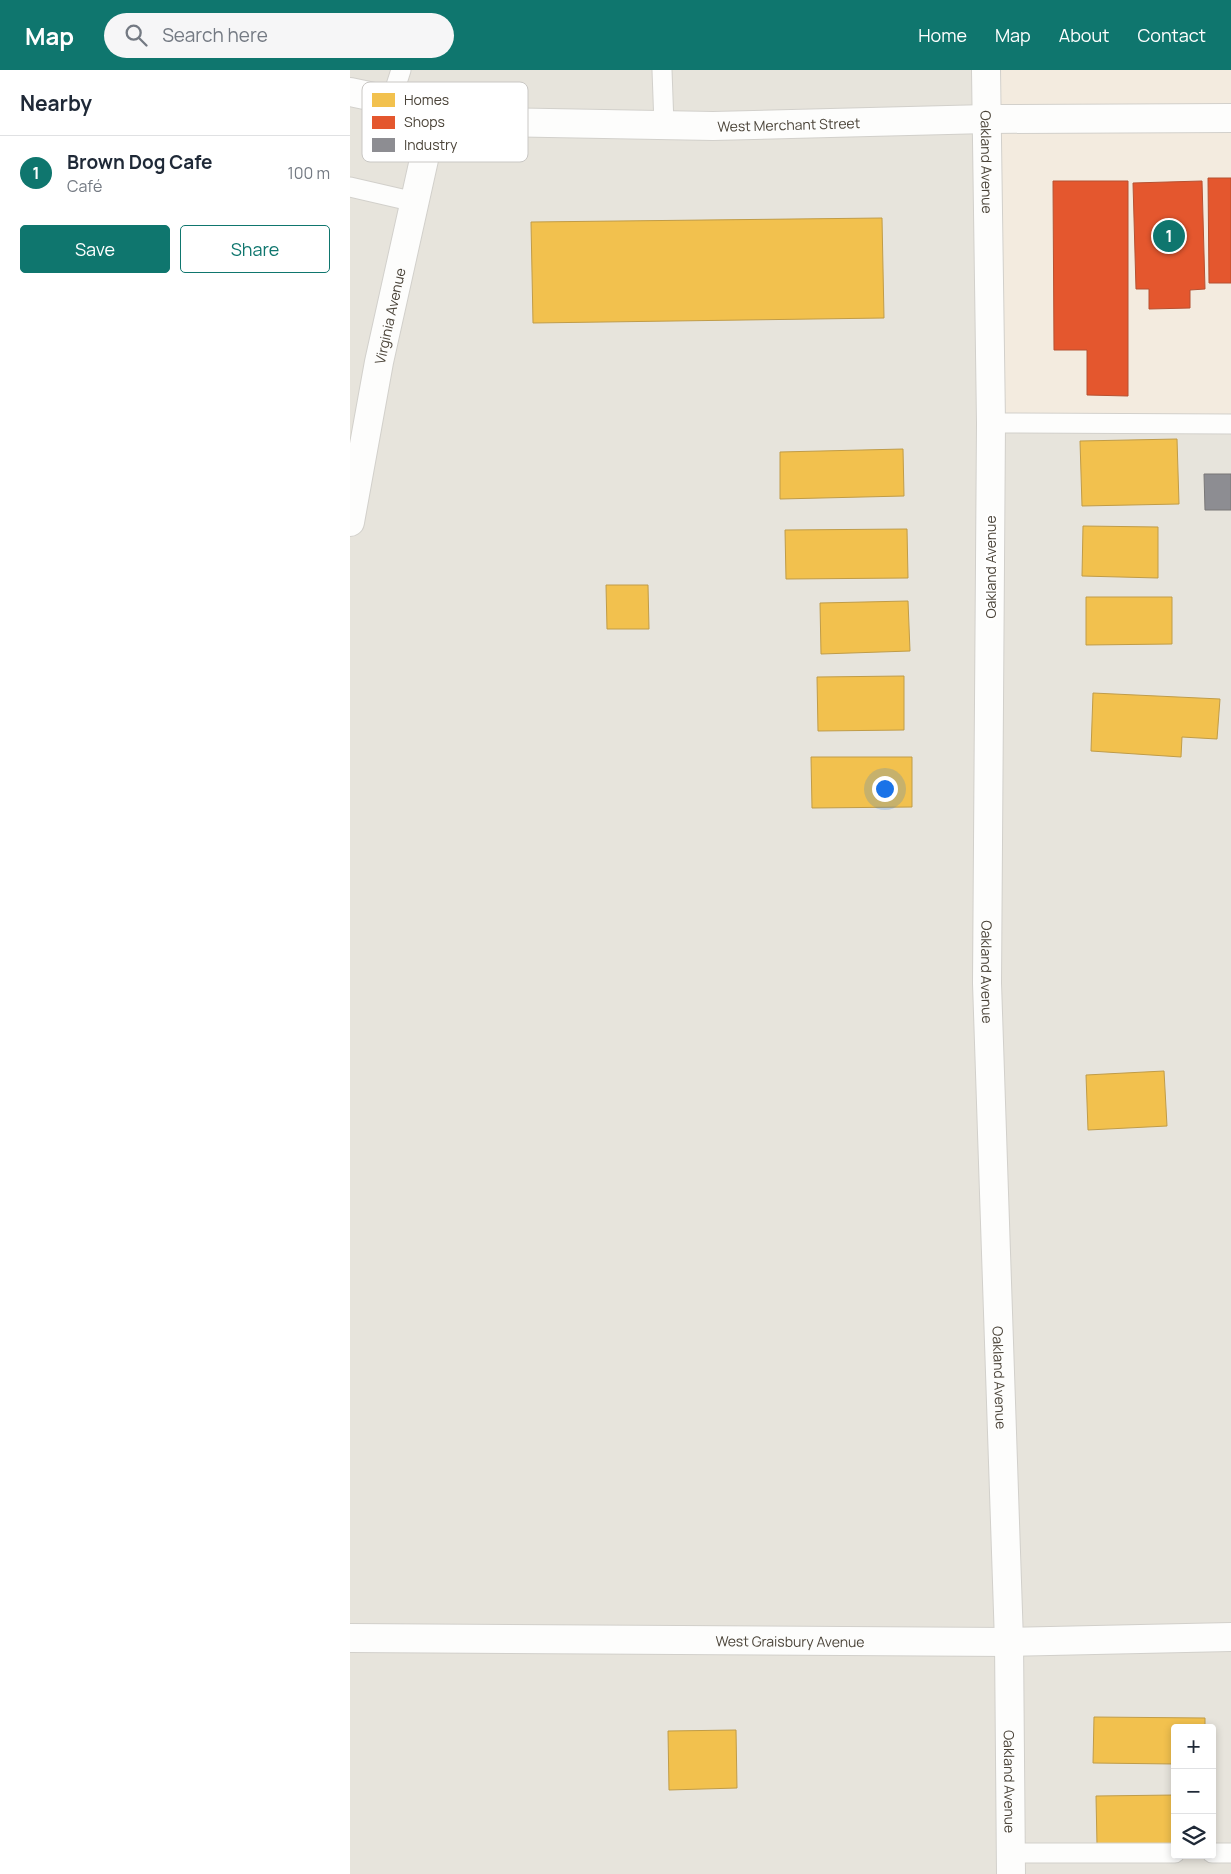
<!DOCTYPE html>
<html lang="en">
<head>
<meta charset="utf-8">
<style>
	body { margin:0; font-family:Manrope,sans-serif; background:#f6f6f7; color:#1f2937 }
	.controls { position:absolute; right:15px; bottom:15px; display:grid; overflow:hidden; border-radius:5px; box-shadow:0 2px 8px #0003 }
	.controls button { width:45px; height:45px; display:grid; place-items:center; padding:0; border:0; border-bottom:1px solid #e0e1e3; background:#fff; color:#1f2937; font:25px sans-serif }
	.you { position:absolute; left:534px; top:718px; width:18px; height:18px; margin:-12px; border:4px solid #fff; border-radius:50%; background:#1a73e8; box-shadow:0 0 0 8px #1a73e833 }
	.badge { display:grid; place-items:center; width:32px; height:32px; border-radius:50%; background:#0f766e; color:#fff; font-size:16px; font-weight:700 }
	.pin { position:absolute; translate:-50% -50%; border:2px solid #fff; box-shadow:0 1px 5px #0006 }
	.list { margin:0; padding:0; list-style:none }
	h2 { display:flex; justify-content:space-between; align-items:center; height:65px; margin:0; padding:0 20px; font-size:21px }
	h2 small { font-size:16px; font-weight:400; color:#747a83 }
	.list li { display:grid; grid-template-columns:32px 1fr auto; gap:15px; align-items:center; box-sizing:border-box; height:75px; padding:0 20px; border-top:1px solid #e0e1e3 }
	.list b { display:block; font-size:19px; white-space:nowrap }
	.list p { margin:0; font-size:16px; white-space:nowrap; color:#747a83 }
	.list em { font-size:16px; font-style:normal; color:#747a83 }
	.actions { display:flex; gap:10px; padding:15px 20px }
	.actions a { flex:1; padding:11px 0; border:1px solid #0f766e; border-radius:5px; text-align:center; font-size:18px; color:#0f766e }
	.actions .main { background:#0f766e; color:#fff }
	.icon { flex:none; width:28px; height:28px; fill:none; stroke:currentColor; stroke-width:2; stroke-linecap:round; stroke-linejoin:round }
	.map { position:relative; flex:none; width:881px; height:1804px; overflow:hidden }
	header { display:flex; align-items:center; gap:30px; box-sizing:border-box; height:70px; padding:0 25px; background:#0f766e; color:#fff }
	header strong { font-size:24px }
	nav { display:flex; gap:28px; margin-inline-start:auto; font-size:18px }
	.search { width:350px; height:45px; background:#f6f6f7; display:flex; align-items:center; gap:12px; box-sizing:border-box; padding:0 18px; border-radius:28px; color:#747a83; font-size:19px }
	main { display:flex }
	aside { flex:1; background:#fff }
	.map>svg:first-child { display:block }
	.residential { fill:#e7e4dc; fill-rule:evenodd }
	.commercial { fill:#f3ebdf }
	.homes { fill:#f2c14e; stroke:#c09c48 }
	.shops { fill:#e4572e; stroke:#b65131 }
	.industry { fill:#8d8d92; stroke:#797777 }
	.lines { fill:none; stroke-linecap:round; stroke-linejoin:round }
	.service-casing { stroke:#d2d0cb; stroke-width:21 }
	.minor-casing { stroke:#d2d0cb; stroke-width:30 }
	.service { stroke:#fdfdfc; stroke-width:19 }
	.minor { stroke:#fdfdfc; stroke-width:28 }
	.labels { text-anchor:middle; dominant-baseline:central; stroke-width:5; stroke-linejoin:round; paint-order:stroke }
	.street-label { font-size:14px; fill:#4b4439; stroke:#fff }
	.key { fill:#fff; stroke:#c9c7c4; stroke-width:1 }
	.key-label { font-size:14px; fill:#4b4439 }
</style>
</head>
<body>
<header>
<strong>Map</strong>
<div class="search"><svg class="icon" aria-label="search" viewBox="0 0 24 24"><circle cx="10" cy="10" r="6"/><path d="M15 15l6 6"/></svg>Search here</div>
<nav><a>Home</a><a>Map</a><a>About</a><a>Contact</a></nav>
</header>
<main>
<aside>
<h2>Nearby<small></small></h2>
<ul class="list">
<li><span class="badge">1</span><div><b>Brown Dog Cafe</b><p>Café</p></div><em>100 m</em></li>
</ul>
<div class="actions"><a class="main">Save</a><a>Share</a></div>
</aside>
<div class="map">
<svg width="881" height="1804" viewBox="0 0 881 1804">
	<rect width="100%" height="100%" fill="#f4f2ee"/>
	<path class="residential" d="M0,0h638l243,348v1456h-881zM825,1658h37v127h-37z"/>
	<path class="commercial" d="M638,0h243v354l-240,-1z"/>
	<g class="homes">
		<path d="M532,148l2,100 -351,5 -2,-101z"/>
		<path d="M827,369l2,65 -97,2 -2,-65z"/>
		<path d="M553,379l1,47 -124,3v-47z"/>
		<path d="M733,456l75,1v51l-76,-2z"/>
		<path d="M557,459l1,49 -122,1 -1,-49z"/>
		<path d="M256,515h42l1,44h-42z"/>
		<path d="M736,527h86v47l-86,1z"/>
		<path d="M558,531l2,50 -89,3 -1,-51z"/>
		<path d="M554,606v54l-86,1 -1,-54z"/>
		<path d="M743,623l127,6 -3,40 -35,-2 -1,20 -90,-6z"/>
		<path d="M461,687h101v50l-100,1z"/>
		<path d="M814,1001l3,55 -79,4 -2,-55z"/>
		<path d="M744,1647l111,1v10h-30v36l-82,-1z"/>
		<path d="M386,1660l1,58 -68,2 -1,-59z"/>
		<path d="M825,1725v49l-78,1 -1,-49z"/>
	</g>
	<g class="shops">
		<path d="M858,108h23v105h-22z"/>
		<path d="M703,111h75v215l-41,-1v-45h-33z"/>
		<path d="M852,111l3,108 -15,1v18l-41,1v-20h-13l-3,-106z"/>
	</g>
	<path class="industry" d="M854,404h27v36h-26z"/>
	<g class="lines">
		<defs>
			<g id="service">
				<path d="M312,0l2,55"/>
				<path d="M41,31l10,-31"/>
				<path d="M0,117l65,15"/>
				<path d="M641,353l240,1"/>
				<path d="M661,1783h164"/>
				<path d="M862,1783h19"/>
			</g>
			<g id="minor">
				<path id="s1" d="M636,0l5,353 -4,560 22,659 2,232"/>
				<path id="s2" d="M0,22l143,30 220,4 274,-7 244,-1"/>
				<path id="s3" d="M0,452l29,-160 56,-252"/>
				<path id="s4" d="M0,1568l659,4 222,-5"/>
			</g>
		</defs>
		<use href="#service" class="service-casing"/>
		<use href="#minor" class="minor-casing"/>
		<use href="#service" class="service"/>
		<use href="#minor" class="minor"/>
	</g>
	<g class="labels">
		<g class="street-label">
			<text stroke="none"><textPath href="#s2" startOffset="442">West Merchant Street</textPath></text>
			<text stroke="none"><textPath href="#s1" startOffset="92">Oakland Avenue</textPath></text>
			<text stroke="none"><textPath href="#s3" startOffset="210">Virginia Avenue</textPath></text>
			<text transform="translate(640 497) rotate(-90)">Oakland Avenue</text>
			<text stroke="none"><textPath href="#s1" startOffset="902">Oakland Avenue</textPath></text>
			<text stroke="none"><textPath href="#s1" startOffset="1308">Oakland Avenue</textPath></text>
			<text stroke="none"><textPath href="#s4" startOffset="440">West Graisbury Avenue</textPath></text>
			<text stroke="none"><textPath href="#s1" startOffset="1712">Oakland Avenue</textPath></text>
		</g>
	</g>
	<rect x="12" y="12" width="166" height="80" rx="8" class="key"/>
	<rect x="22" y="23" width="23" height="14" fill="#f2c14e"/>
	<rect x="22" y="46" width="23" height="13" fill="#e4572e"/>
	<rect x="22" y="68" width="23" height="14" fill="#8d8d92"/>
	<g class="key-label">
		<text x="54" y="35">Homes</text>
		<text x="54" y="57">Shops</text>
		<text x="54" y="80">Industry</text>
	</g>
</svg>
<div class="controls">
<button>+</button>
<button>−</button>
<button><svg class="icon" aria-label="layers" viewBox="0 0 24 24"><path d="M12 4l9 5-9 5-9-5zM3 14l9 5 9-5"/></svg></button>
</div>
<div class="you"></div>
<div class="pin badge" style="left:819px;top:166px">1</div>
</div>
</main>
</body>
</html>
